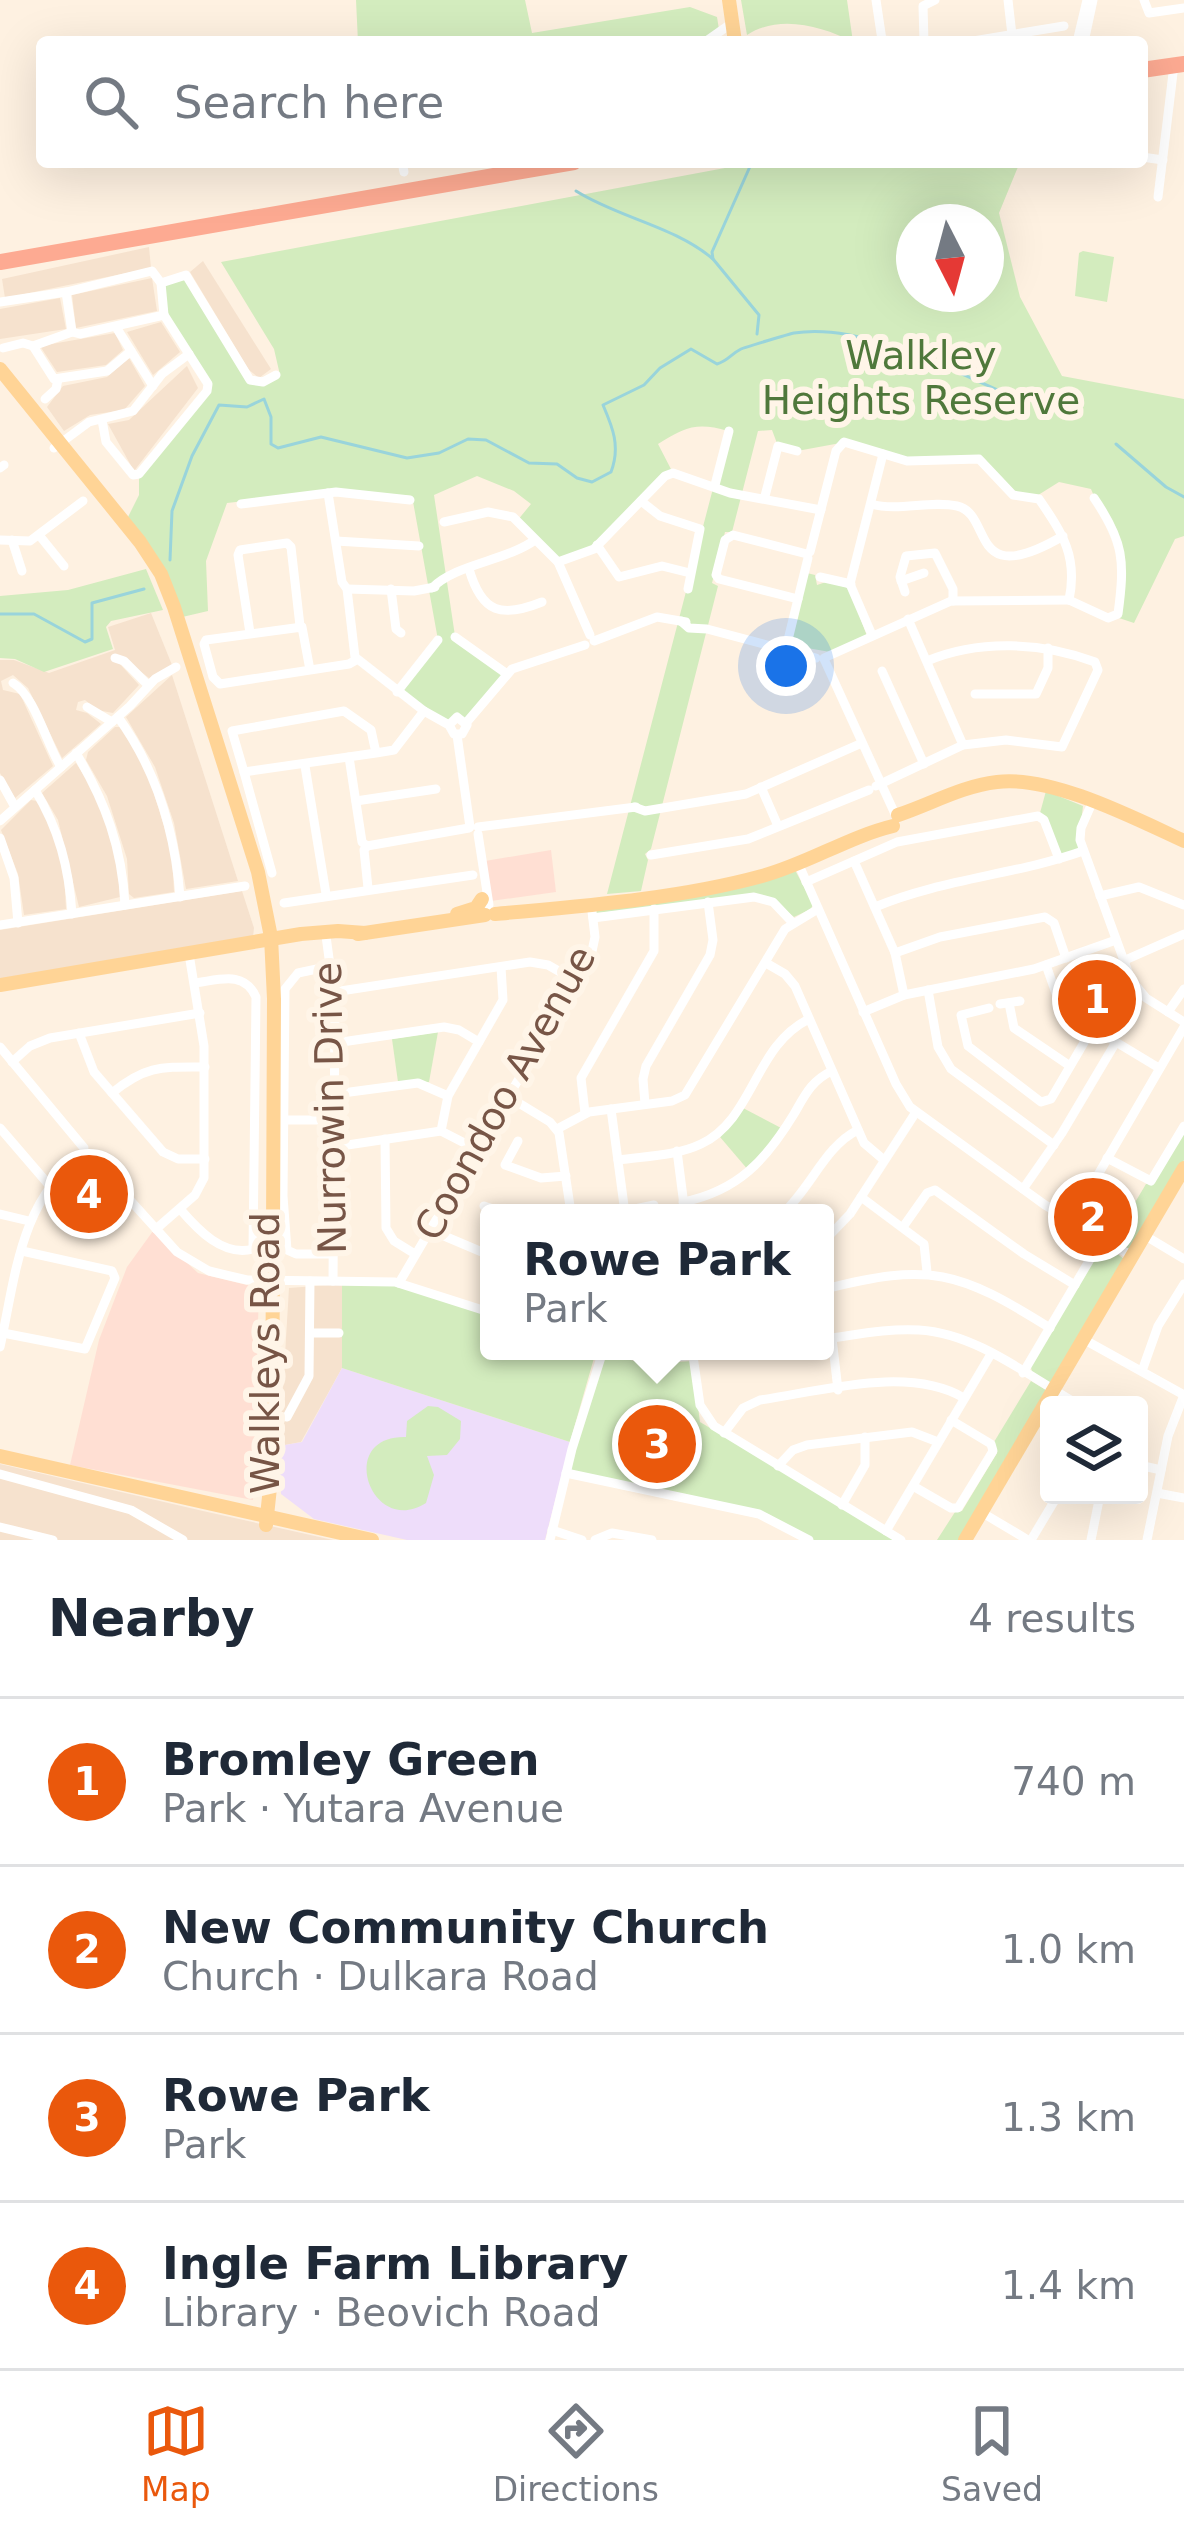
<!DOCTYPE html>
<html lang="en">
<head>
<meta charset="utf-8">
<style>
	body { margin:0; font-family:"DejaVu Sans",sans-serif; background:#f6f6f7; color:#1f2937 }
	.controls { position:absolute; right:36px; bottom:36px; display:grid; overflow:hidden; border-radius:12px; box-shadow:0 12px 48px #0002 }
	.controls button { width:108px; height:108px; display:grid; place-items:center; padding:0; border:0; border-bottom:3px solid #e0e1e3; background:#fff; color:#1f2937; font:60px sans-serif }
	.compass { position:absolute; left:896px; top:204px; width:108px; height:108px; border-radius:50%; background:#fff; box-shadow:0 12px 48px #0002; rotate:174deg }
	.you { position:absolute; left:786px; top:666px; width:42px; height:42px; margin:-30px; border:9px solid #fff; border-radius:50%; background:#1a73e8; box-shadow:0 0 0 18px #1a73e833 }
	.badge { display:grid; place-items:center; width:78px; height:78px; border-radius:50%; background:#ea580c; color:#fff; font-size:39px; font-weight:700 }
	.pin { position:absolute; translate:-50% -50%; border:6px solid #fff; box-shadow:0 3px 12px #0006 }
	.popup { position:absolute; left:480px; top:1204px; width:354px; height:156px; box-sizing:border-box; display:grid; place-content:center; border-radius:12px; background:#fff; filter:drop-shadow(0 3px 9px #0005); font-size:39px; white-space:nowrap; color:#747a83 }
	.popup b { font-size:45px; color:#1f2937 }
	.popup::after { content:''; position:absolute; left:50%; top:100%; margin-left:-24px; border:24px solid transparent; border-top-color:#fff }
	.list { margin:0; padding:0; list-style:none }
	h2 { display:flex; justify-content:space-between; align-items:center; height:156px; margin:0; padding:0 48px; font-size:51px }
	h2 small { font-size:39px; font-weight:400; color:#747a83 }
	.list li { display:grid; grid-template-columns:78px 1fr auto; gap:36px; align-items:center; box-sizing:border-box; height:168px; padding:0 48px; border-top:3px solid #e0e1e3 }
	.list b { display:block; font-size:45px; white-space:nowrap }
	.list p { margin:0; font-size:39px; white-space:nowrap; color:#747a83 }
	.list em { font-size:39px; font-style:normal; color:#747a83 }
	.icon { flex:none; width:66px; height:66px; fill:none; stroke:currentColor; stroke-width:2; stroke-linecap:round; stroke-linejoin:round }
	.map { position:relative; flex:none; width:1184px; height:1540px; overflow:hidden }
	.search { position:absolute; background:#fff; box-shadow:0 12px 48px #0002; left:36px; right:36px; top:36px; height:132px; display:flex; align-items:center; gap:30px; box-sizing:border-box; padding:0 42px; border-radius:12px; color:#747a83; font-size:45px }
	.sheet { height:828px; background:#fff }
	nav { display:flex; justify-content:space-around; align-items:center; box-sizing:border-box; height:168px; border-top:3px solid #e0e1e3; background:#fff; font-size:33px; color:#747a83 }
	nav a { display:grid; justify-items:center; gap:6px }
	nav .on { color:#ea580c }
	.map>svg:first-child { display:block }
	.residential { fill:#f6e2ce }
	.commercial { fill:#ffdfd3 }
	.education { fill:#eeddfa }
	.green { fill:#d3ecbe; fill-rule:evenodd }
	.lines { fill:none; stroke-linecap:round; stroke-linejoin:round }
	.stream { stroke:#99d4db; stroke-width:3 }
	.minor { stroke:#fff; stroke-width:9 }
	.major { stroke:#ffd496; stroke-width:14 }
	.highway { stroke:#fdaa92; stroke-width:16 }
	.labels { text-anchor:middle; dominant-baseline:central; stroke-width:12; stroke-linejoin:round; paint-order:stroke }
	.park-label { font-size:39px; fill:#4f783b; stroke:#fff5e8 }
	.street-label { font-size:39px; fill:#775546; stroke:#fff5e8 }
</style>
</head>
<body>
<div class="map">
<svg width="1184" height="1540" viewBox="0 0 1184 1540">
	<rect width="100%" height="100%" fill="#fef1e1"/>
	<g class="residential">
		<path d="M149,247l2,21 -146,30 -3,-19z"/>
		<path d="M203,261l68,108 -12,9 -10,-8 -59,-98z"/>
		<path d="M152,278l5,33 -81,17 -4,-33z"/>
		<path d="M60,298l6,31 -66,10v-30z"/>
		<path d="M161,322l19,30 -27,23 -26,-43z"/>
		<path d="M115,333l8,17 -17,15 -49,7 -17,-26z"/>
		<path d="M129,358l16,28 -21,24 -34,5 -26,16 -17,-24 16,-21 44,-9z"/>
		<path d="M187,366l11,22 -64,83 -26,-47 21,-4z"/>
		<path d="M151,613l21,52 -23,13 -30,-23 -1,7 21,23 -26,28 -16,-3 -12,-10 -7,2 -2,8 11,3 14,11 -39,34 -34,-70 -15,-13 -12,6 2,9 17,4 33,72 -38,32 -15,-25v-113h14l35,13 66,-23 -7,-23z"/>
		<path d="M172,675l66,206 -52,8 -12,-66 -19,-56 -29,-50z"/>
		<path d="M115,727h6l27,47 24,78 2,40 -40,6 -5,-4 -2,-35 -20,-63 -21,-36 2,-8z"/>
		<path d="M76,763l23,36 20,64 1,34 -41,10 -21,-87 -16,-27z"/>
		<path d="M31,800l6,1 15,27 12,44 2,37 -42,6 -6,-41 -17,-44z"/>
		<path d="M242,891l12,37 -1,9 -253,42v-49z"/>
		<path d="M342,1284v84l-41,74 -16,3 -4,-23 8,-134z"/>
		<path d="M0,1464l203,47 130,29h-333z"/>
	</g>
	<g class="commercial">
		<path d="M551,850l5,42 -65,9 -6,-40z"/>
		<path d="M153,1231l45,42 61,15 -6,212 -183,-35 29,-125 28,-73z"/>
	</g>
	<path class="education" d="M342,1368l228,74 -25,98h-138l-93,-21 -33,-25 -2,-48 23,-4z"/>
	<g class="green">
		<path d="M356,0h169l7,33 158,-26 27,10 4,25h-363z"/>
		<path d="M741,0h106l6,42c-31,-16 -74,-28 -106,-7z"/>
		<path d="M757,162h263l-21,51 21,84 42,79 122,23v137l-9,3 -41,84 -18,-6 7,-51 -32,-77 -32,-7 -24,15 -20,-1 -34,-36 -74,1 -61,-19 -49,9 -19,-5 -6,-16 -14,1 -26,101h-7l-13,51 6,3 -67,263 -6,5 3,6 -7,31 -34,3 121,-463c-31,-9 -43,-4 -70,13l15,29 -79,76 -36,13 -41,-41 14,-17 -17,-13 -37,-15 -43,19 21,141 53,36 -42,51 -28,-5 -41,-26 41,-52 -26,-144 -77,-5 -108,12 -21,58 2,50 -30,7 -21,-50 -32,-45 14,-28v-21l68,-83 -43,-76 -1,-29 23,-8 64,102 30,-5 -6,-26 -53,-87zM914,222h72v72h-72z"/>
		<path d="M1083,251l31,6 -7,45 -32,-6 4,-43z"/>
		<path d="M146,569l17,41 -52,11 -5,6 7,22 -69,23 -29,-13 -15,-1v-62l68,-6z"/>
		<path d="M807,573l8,2 2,10 9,-3 23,6 18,48 -37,16 -40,-7z"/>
		<path d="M1046,791l37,15 -5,44 -18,4 -20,-41z"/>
		<path d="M795,870l18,34 -2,5 -17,8 -25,-20 -173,16 1,-7z"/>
		<path d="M1118,971l13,23 -21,32 -32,-17 -16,-18z"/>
		<path d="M438,1032l-9,50h-31l-6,-43z"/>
		<path d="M743,1108l40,21 -34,42 -29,-34z"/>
		<path d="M1184,1133v27l-51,86 -6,3 -15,-8 34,-57h5z"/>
		<path d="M1109,1247l16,13 -75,123 -18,-11 -1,-5 70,-119z"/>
		<path d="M342,1284l52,1 95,30v36h107l-26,91 -228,-74z"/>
		<path d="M604,1354l44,10 44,-3 8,61 197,118h-84l-45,-26 -200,-42z"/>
		<path d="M1031,1381l15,9 -86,150h-23l18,-28 7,-1 35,-58 -3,-11z"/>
		<path d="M428,1406l10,1 23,14 -1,18 -13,16 -20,1 7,19 -8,28c-55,35 -91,-68 -20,-66l1,-16z"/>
	</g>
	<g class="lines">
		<g class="stream">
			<path d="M752,162l-40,90 1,7 46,56 -2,19"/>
			<path d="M576,191c43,27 98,35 137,68"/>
			<path d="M1116,444l50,43 18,10"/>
			<path d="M170,560l2,-49 20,-55 27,-51 28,2 17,-8 7,18v27l7,4 43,-11 86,21 32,-5 29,-14 18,1 43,23 28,1 20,14 15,4 19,-10c10,-26 1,-46 -8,-67l41,-20 16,-17 31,-19 26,15c11,-3 14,-10 24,-15 2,-1 48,-15 53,-16 66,-11 155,36 215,62"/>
			<path d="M0,614h34l51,28 7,-3v-36l52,-14"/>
		</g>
		<g class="minor">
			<path d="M876,0l6,40 33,2"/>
			<path d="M1008,0l4,35"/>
			<path d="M1144,0l5,13 35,-5"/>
			<path d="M705,42l27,-19"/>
			<path d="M924,42l-1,-36 12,-6"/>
			<path d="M967,42l97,-16"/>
			<path d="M1077,42l10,-42"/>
			<path d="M1084,42l9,-42"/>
			<path d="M1142,157l21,3"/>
			<path d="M402,162l2,10"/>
			<path d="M438,162h15"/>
			<path d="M480,162v1"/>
			<path d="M1158,197l16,-132"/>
			<path d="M152,271l9,12 3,32 -84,19 -8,-2 -6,-40z"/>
			<path d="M161,283l25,-8 64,105 13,2 13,-7"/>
			<path d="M0,302l66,-10"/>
			<path d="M116,327l37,59"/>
			<path d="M72,332l-39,14 21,33 53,-8 24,-20"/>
			<path d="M3,348l20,-5 10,3"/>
			<path d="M45,399l11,-10 2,-10"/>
			<path d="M102,420l4,22 27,33 6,-1 68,-83 1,-7 -44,-69"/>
			<path d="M54,448l35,-26 44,-11 29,-37 27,-20"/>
			<path d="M0,468l4,-3"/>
			<path d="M715,485l14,-54"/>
			<path d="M328,493l14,89 5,7 8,68 69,54 25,14 5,9h8l5,-9 -10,-8 -8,8"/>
			<path d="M765,496l13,-50 19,5"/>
			<path d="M641,501l19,15 40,13 -12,60"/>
			<path d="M241,504l95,-12 74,8"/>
			<path d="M871,504c28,8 58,-4 86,2 37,8 10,86 106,30"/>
			<path d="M444,522l44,-10 25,5 45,45 32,73"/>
			<path d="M39,535l25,31"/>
			<path d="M0,540l30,1 53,-40"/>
			<path d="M12,540l10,31"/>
			<path d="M336,541l83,5"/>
			<path d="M597,545l22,32 43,-11 28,7"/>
			<path d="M810,552l26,-101 8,-9 63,19 72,-2 34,36 26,4c24,35 39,58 30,101"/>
			<path d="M558,562l36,-13 71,-73 8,-3 57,20 91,17"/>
			<path d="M469,569c13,45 33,49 73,33"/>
			<path d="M820,577l31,7"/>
			<path d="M901,581l23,-8"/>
			<path d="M432,588c23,-24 74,-27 103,-48"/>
			<path d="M347,589l67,2 21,-4"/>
			<path d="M391,589l5,40 5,4"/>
			<path d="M905,592l-5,-15 6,-21 29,-3 18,36v12"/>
			<path d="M798,599l-79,-20 -3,-4 9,-35 8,-5 74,19"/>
			<path d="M1069,600l39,18 10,-4c7,-53 6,-72 -24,-116"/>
			<path d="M908,619l55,126"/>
			<path d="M681,621l8,7 18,1 109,29"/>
			<path d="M250,633l-12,-78 2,-5 47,-7 4,4 9,79"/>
			<path d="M872,635l-22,-51 33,-130"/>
			<path d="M455,637l52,37"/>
			<path d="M594,641l63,-24 29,5"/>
			<path d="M786,648l22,-90"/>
			<path d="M115,658l9,3 24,24"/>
			<path d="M824,658l127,-57 118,-1"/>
			<path d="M824,659l71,155"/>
			<path d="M310,670l-8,-43 -96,13 -2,4 9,33 7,7 129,-20 7,-4"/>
			<path d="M882,671l42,93"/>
			<path d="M13,683c22,13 33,60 48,84"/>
			<path d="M397,692l41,-52"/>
			<path d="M975,694h61l12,-26v-20"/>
			<path d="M87,707l25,15"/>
			<path d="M118,717c39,54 57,114 62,180"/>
			<path d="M466,723l46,-54 73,-24"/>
			<path d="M457,735l13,92"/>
			<path d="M76,753c30,50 46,95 49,152"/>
			<path d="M376,753l-132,19 -12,-41 112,-20 27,19 5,23 18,-3 30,-39"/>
			<path d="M349,757l13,85 5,4 -3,4 4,38"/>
			<path d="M305,766l21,128"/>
			<path d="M244,772l28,101"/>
			<path d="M0,780l15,27"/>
			<path d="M876,786l87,-41 43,-5 56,7 36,-77 -3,-8c-52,-20 -116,-23 -168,-1"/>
			<path d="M761,787l17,39"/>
			<path d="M35,790c24,39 34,78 37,124"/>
			<path d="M356,801l80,-12"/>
			<path d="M1092,803l-11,25 -1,12 51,140 15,18 38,24"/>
			<path d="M634,807l11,4 101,-17 116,-51"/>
			<path d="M0,821l130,-115 25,-27 21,-12"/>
			<path d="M478,827l158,-20"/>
			<path d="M478,834l11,71"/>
			<path d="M0,838l14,40 4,45"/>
			<path d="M367,846l102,-18"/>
			<path d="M651,855l97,-16 121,-49"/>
			<path d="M854,861l41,92 9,42"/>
			<path d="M799,865l97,219 14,23 135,98 87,51"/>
			<path d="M806,882l91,-40 141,-26 6,4 15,39"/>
			<path d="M1100,896l39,-9 45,18"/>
			<path d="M284,903l189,-28"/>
			<path d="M875,907c67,-28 140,-32 208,-56"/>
			<path d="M593,918l161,-21 19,5 19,20"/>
			<path d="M0,925l245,-39"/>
			<path d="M326,936l9,67 -2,278"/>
			<path d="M895,953l45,-16 105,-20 9,6 12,35"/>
			<path d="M1123,961l61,-27"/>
			<path d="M766,963l19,11 10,12 69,157 20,17"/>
			<path d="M1046,965l12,34 13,16 88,53"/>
			<path d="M331,966l-33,7 -13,16 -2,207 4,54 9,4h37"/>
			<path d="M928,990l10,57 13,22 103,76"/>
			<path d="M334,992l196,-30 18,3 28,16"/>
			<path d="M1009,1003l5,25 56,38"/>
			<path d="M1000,1004l20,-3"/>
			<path d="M989,1008l-28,7 7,31 73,56 10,-3 41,-70"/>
			<path d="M863,1012l41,-17 130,-26 82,-29"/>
			<path d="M1168,1012l16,-23"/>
			<path d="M79,1033l15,39 69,80 15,7h27"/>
			<path d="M335,1043l109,-16 15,3 20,12"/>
			<path d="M0,1047l84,101"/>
			<path d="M12,1062l18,-16 20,-8 150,-25"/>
			<path d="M112,1093c34,-28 50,-26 93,-26"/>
			<path d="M335,1094l83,-11 30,13"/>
			<path d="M509,1097l41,25 9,11 12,80"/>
			<path d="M645,1104l-2,-25 3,-13 64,-111 3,-15 -5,-38"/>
			<path d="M611,1109l14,104"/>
			<path d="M585,1113l-4,-35 73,-127v-42"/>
			<path d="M284,1120h50"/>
			<path d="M0,1128l49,57"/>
			<path d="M557,1129l32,-17 83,-11 13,-6 100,-166 33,-20"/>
			<path d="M441,1131l7,-35 55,-96 -2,-33"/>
			<path d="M385,1139l1,89 8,13 21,13"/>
			<path d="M518,1141l-13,24 36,13 25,-2"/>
			<path d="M334,1147l107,-16 37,19"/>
			<path d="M677,1151l8,62"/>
			<path d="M91,1157l86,95 32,19 38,9 148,2 94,30"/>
			<path d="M1107,1158l44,23 33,-55"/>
			<path d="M618,1160c27,-4 58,-4 83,-16 53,-25 53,-98 108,-125"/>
			<path d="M1023,1189l39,-56 54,-91"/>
			<path d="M861,1197l63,47 3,28"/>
			<path d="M683,1202c55,-11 83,-42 111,-88 11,-19 18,-34 38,-43"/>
			<path d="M484,1206l21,7"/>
			<path d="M180,1209c18,21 43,48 73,40l3,-252c-12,-27 -37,-17 -61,-14"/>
			<path d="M625,1211l29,-6"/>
			<path d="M783,1213c28,-25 42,-67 75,-83"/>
			<path d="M0,1214l29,7"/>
			<path d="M1071,1221l113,-194"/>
			<path d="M903,1227l24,-34 8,-3 89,64 51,31"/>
			<path d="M156,1229l39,-34 9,-17v-132l-15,-92"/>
			<path d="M430,1230l59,25"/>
			<path d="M1144,1235l40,24"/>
			<path d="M825,1240l25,-26 66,-102"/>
			<path d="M399,1283l192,-327 4,-19 -4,-34"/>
			<path d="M825,1289c105,-27 134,-18 225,39"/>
			<path d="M3,1333l82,16 30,-71 -3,-7 -90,-20"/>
			<path d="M310,1333h29"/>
			<path d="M832,1338l6,52"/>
			<path d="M825,1339c30,-4 63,-11 94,-9 57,3 111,47 160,75"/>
			<path d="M1083,1339l101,56"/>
			<path d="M0,1347c15,-67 20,-150 83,-191"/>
			<path d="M606,1351l51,8 77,-8"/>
			<path d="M693,1356l7,49 14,21 187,114"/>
			<path d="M1142,1371l16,-45 26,-42"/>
			<path d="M1023,1373l79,-134"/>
			<path d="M287,1417l22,-41 1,-95"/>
			<path d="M724,1433l19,-25 17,-8c62,-9 149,-35 204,-2"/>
			<path d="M1139,1465l22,5"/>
			<path d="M778,1466l15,-16 14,-5 105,-13 26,10"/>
			<path d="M566,1473l193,41 50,26"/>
			<path d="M0,1474l131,36 52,30"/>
			<path d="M913,1486l38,22h7l35,-57 -2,-7 -40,-24"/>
			<path d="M1157,1493l27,5"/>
			<path d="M842,1505l23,-40v-28"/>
			<path d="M981,1512l47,28"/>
			<path d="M0,1527l53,13"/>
			<path d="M552,1530l30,10"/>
			<path d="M886,1531l105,-177"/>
			<path d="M550,1540l22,-91 31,-98"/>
			<path d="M595,1540l17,-7 40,7"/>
			<path d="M1031,1540l27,-45"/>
			<path d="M1091,1540l9,-45"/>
			<path d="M1147,1540l21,-104 16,-41"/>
		</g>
		<g class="major">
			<path d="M729,0l6,42"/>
			<path d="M0,369l140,173 21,32 13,33 84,265 13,65 3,62 -2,470 -6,56"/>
			<path d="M898,815c33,-11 64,-29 99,-33 54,-7 137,36 187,59"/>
			<path d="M457,914l19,-6 6,-9"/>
			<path d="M495,914c87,-8 183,-15 267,-38 45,-12 86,-39 131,-50"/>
			<path d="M358,934l127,-19"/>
			<path d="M0,985l301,-51 37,-3 27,2"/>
			<path d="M0,1456l372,84"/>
			<path d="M965,1540l219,-372"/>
		</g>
		<g class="highway">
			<path d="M1142,70l42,-6"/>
			<path d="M0,262l574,-100"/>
		</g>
	</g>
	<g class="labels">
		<g class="park-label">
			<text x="921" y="355">Walkley<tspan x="921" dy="45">Heights Reserve</tspan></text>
		</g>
		<g class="street-label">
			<text transform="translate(505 1093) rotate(-61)">Coondoo Avenue</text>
			<text transform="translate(330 1108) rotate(-91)">Nurrowin Drive</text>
			<text transform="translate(265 1353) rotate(-90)">Walkleys Road</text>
		</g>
	</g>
</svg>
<div class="controls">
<button><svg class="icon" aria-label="layers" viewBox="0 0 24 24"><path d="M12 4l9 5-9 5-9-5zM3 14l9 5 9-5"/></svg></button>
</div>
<svg class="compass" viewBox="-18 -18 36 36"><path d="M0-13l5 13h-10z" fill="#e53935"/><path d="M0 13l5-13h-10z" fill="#747a83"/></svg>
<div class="you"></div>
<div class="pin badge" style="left:1097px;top:999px">1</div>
<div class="pin badge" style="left:1093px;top:1217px">2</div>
<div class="pin badge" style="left:657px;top:1444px">3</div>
<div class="popup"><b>Rowe Park</b>Park</div>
<div class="pin badge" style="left:89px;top:1194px">4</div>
<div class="search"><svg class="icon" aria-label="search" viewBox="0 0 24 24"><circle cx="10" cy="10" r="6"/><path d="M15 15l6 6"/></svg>Search here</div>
</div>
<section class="sheet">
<h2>Nearby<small>4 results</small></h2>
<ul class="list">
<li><span class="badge">1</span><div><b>Bromley Green</b><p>Park · Yutara Avenue</p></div><em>740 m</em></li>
<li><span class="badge">2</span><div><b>New Community Church</b><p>Church · Dulkara Road</p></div><em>1.0 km</em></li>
<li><span class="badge">3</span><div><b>Rowe Park</b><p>Park</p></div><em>1.3 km</em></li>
<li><span class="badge">4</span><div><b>Ingle Farm Library</b><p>Library · Beovich Road</p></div><em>1.4 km</em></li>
</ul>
</section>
<nav>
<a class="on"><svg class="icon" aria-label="map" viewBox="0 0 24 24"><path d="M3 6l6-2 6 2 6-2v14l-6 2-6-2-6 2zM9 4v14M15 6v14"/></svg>Map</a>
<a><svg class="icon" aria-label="directions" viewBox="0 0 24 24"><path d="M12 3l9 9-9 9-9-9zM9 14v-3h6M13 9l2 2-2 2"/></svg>Directions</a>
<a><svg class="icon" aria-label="saved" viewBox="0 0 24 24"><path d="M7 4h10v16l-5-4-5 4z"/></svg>Saved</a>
</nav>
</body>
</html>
